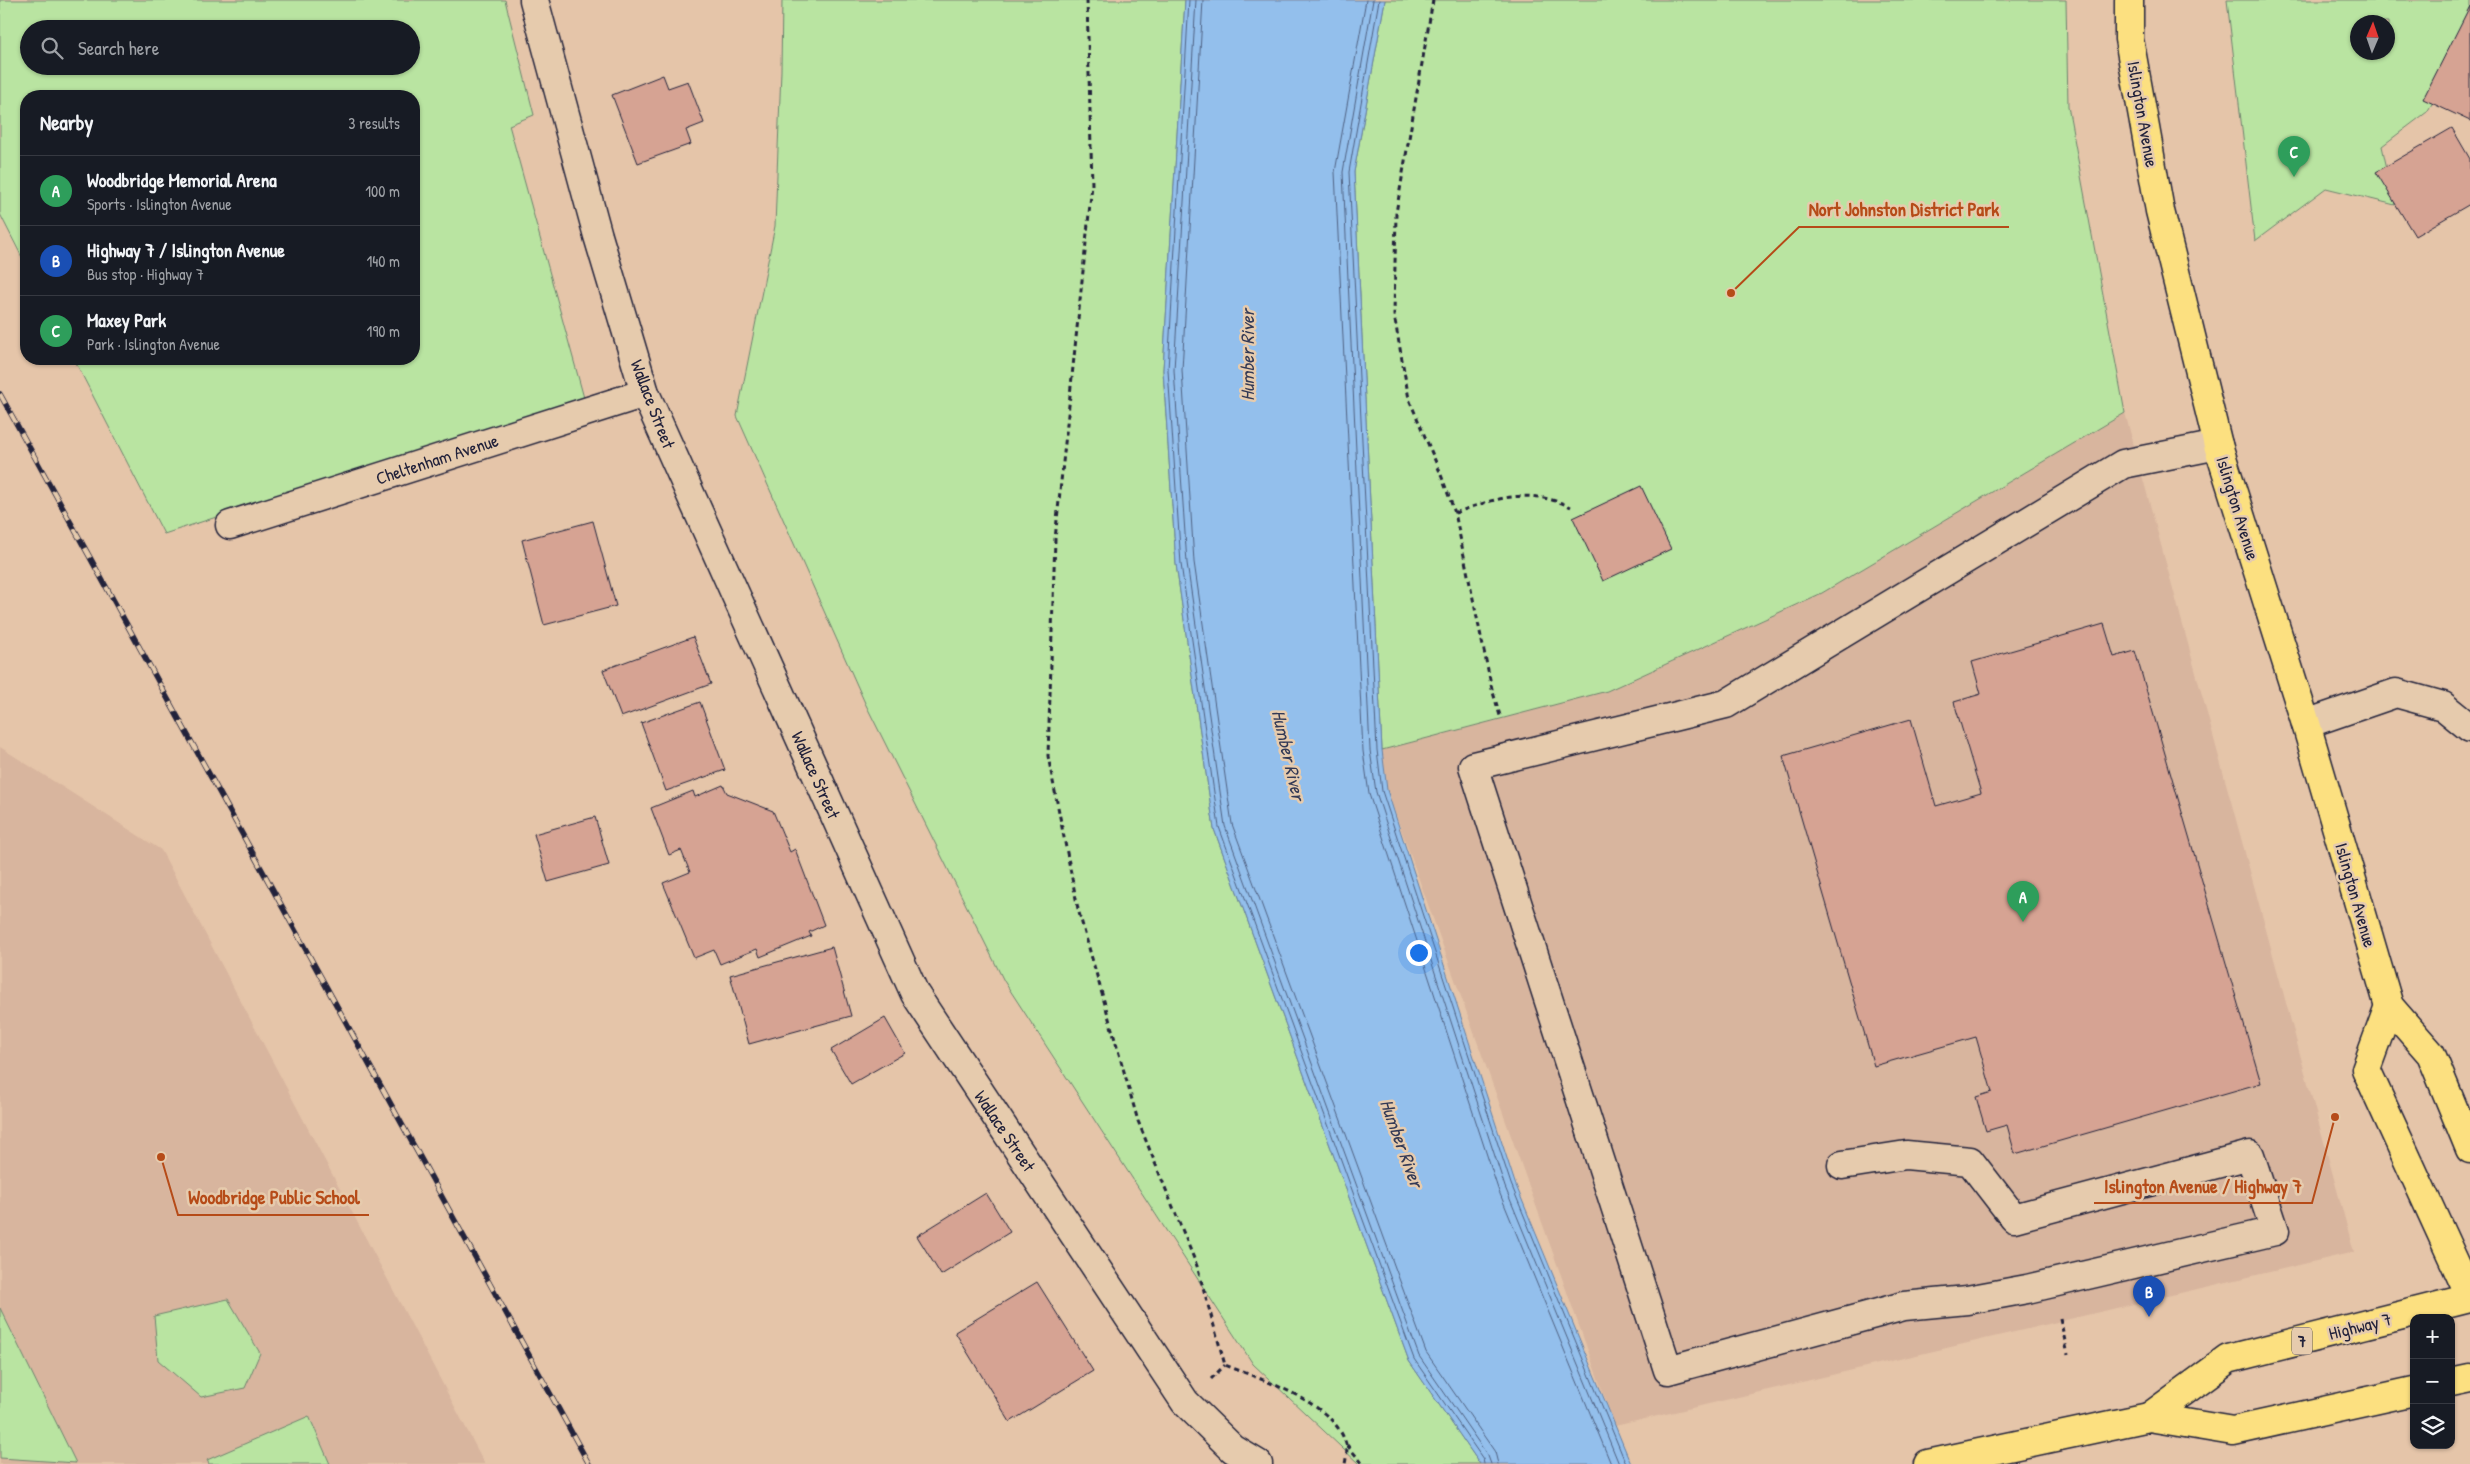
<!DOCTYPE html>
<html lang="en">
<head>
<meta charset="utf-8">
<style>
	body { margin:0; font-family:"Patrick Hand",sans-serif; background:#242831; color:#f1f3f6 }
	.controls { position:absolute; right:15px; bottom:15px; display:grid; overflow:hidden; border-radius:10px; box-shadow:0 1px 4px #0004 }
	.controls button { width:45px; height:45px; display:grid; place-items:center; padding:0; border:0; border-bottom:1px solid #363941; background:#171b24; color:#f1f3f6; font:25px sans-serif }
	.compass { position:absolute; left:2350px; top:15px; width:45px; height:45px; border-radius:50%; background:#171b24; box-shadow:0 1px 4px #0004; rotate:2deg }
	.you { position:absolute; left:1418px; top:952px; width:18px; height:18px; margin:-12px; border:4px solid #fff; border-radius:50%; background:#1a73e8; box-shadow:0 0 0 8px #1a73e833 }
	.badge { display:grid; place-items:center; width:32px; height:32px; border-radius:50%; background:#9495a2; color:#fff; font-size:16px; font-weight:700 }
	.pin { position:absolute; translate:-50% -41px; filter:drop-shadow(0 1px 2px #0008) }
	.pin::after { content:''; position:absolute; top:26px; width:18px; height:15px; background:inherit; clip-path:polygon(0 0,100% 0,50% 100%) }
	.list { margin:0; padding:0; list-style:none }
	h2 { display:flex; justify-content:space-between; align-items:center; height:65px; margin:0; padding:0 20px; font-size:21px }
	h2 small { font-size:16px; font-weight:400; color:#9ea1a6 }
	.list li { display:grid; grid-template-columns:32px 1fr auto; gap:15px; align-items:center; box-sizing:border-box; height:70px; padding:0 20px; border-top:1px solid #363941 }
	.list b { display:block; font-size:19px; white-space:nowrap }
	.list p { margin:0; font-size:16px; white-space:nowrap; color:#9ea1a6 }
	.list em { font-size:16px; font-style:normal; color:#9ea1a6 }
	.icon { flex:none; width:28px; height:28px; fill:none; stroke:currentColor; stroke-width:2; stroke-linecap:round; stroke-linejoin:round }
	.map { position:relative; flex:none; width:2470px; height:1464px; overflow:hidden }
	.search { position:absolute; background:#171b24; box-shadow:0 1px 4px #0004; left:20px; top:20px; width:400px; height:55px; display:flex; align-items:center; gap:12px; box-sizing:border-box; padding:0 18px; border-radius:28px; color:#9ea1a6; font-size:19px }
	.panel { position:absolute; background:#171b24; box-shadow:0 1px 4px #0004; left:20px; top:90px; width:400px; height:275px; border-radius:20px }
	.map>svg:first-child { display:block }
	.built { fill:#d8b59e }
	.green { fill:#b9e4a1; stroke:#6e836e; fill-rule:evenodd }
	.water { fill:#93bfec; stroke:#6680a5 }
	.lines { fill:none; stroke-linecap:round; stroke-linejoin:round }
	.shore { stroke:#4f6182; stroke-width:1 }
	.building { fill:#d6a393; stroke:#22223b }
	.minor-casing { stroke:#22223b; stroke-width:31 }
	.major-casing { stroke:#22223b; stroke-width:31 }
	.path { stroke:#22223b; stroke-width:3; stroke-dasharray:5 4; stroke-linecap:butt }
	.minor { stroke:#e6cbad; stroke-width:28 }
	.major { stroke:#fce080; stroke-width:28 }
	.rail-casing { stroke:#22223b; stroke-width:5.5 }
	.rail { stroke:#e6cbad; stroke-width:4; stroke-dasharray:11; stroke-linecap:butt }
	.labels { text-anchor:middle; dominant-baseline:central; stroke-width:5; stroke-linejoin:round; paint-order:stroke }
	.shield { fill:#e6cbad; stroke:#5d555d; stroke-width:1 }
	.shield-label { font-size:16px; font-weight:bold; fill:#22223b }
	.street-label { font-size:18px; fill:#22223b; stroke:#e6cbad }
	.water-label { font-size:19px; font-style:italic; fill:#333a56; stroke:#e6cbad }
	.leader { fill:none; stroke:#b64b18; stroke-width:2 }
	.callout-dot { fill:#b64b18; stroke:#e6cbad; stroke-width:2 }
	.callout-label { font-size:19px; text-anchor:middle; font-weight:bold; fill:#b64b18; stroke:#e6cbad; stroke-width:5; stroke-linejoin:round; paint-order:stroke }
</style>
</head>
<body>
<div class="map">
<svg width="2470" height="1464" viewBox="0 0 2470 1464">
	<rect width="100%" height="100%" fill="#e5c5a9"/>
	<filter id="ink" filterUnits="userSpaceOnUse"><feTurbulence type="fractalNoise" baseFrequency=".02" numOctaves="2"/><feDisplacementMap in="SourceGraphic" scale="10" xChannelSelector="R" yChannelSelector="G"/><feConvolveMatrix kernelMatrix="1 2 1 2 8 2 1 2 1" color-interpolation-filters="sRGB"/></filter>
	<g filter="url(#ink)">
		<g class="built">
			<path d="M2125,413l229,839 -739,174 -228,-636 -5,-40 225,-59 215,-98z"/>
			<path d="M0,747l161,103 324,614h-485z"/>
		</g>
		<g class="green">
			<path d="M0,0h505l29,115 -25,10 75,273 -420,136 -90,-175h340v-263h-388v169l-26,-51zM29,29h382v37h-382z"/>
			<path d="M782,0h403l-22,370 13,194 38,265 195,532 71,103h-121l-106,-100 -249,-383 -139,-278 -128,-287 38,-190 6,-155z"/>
			<path d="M1385,0h681l2,106 57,307 -303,180 -215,98 -225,59 -28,-578z"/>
			<path d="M2227,0h243v42l-43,70 -45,34 13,59 -69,-17 -71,53zM2358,22h30v30h-30z"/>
			<path d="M228,1299l32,54 -15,35 -44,9 -43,-37 -4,-44z"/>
			<path d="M0,1308l76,155 -76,-5z"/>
			<path d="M309,1416l21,48h-121l-2,-4z"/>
		</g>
		<path class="water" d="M1185,0h200l-31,172 28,578 5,40 128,393 116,281h-151l-71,-103 -195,-532 -38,-265 -13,-194z"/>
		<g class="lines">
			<g class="shore">
				<path d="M1189,0l-21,370 13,194 38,263 195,532 69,100 1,5"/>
				<path d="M1196,0l-22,370 13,193 38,263 194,530 69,100 3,8"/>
				<path d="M1203,0l-21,370 12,192 38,262 194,528 69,100 3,12"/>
				<path d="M1366,0l-31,172 28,579 6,43 129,395 113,275"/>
				<path d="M1373,0l-30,172 27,578 6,42 129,395 114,277"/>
				<path d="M1379,0l-30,172 28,578 5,41 129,393 115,280"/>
			</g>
		</g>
		<g class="building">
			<path d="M2470,6v115l-47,-22z"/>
			<path d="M663,75l5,13 20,-7 16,42 -18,7 5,14 -53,19 -26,-68z"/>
			<path d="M2452,128l18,31v45l-55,32 -39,-64z"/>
			<path d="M1641,486l30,63 -68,32 -30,-63z"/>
			<path d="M593,521l23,85 -72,19 -22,-85z"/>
			<path d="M2104,624l10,33 21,-6 126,432 -246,71 -8,-29 -21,6 -10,-34 16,-5 -16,-55 -102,29 -91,-310 128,-37 25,87 45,-13 -27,-91 27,-8 -9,-32z"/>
			<path d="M693,637l18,47 -90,33 -18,-47z"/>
			<path d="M700,702l25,68 -59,21 -25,-68z"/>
			<path d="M723,785l4,8 46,18 17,41 5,-3 29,76 -15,7 2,4 -51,21 -3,-8 -37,15 -6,-14 -20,8 -31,-75 27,-11 -9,-22 -12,5 -18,-47 42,-17 2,6z"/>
			<path d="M595,817l14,48 -61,17 -14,-48z"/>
			<path d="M832,947l19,69 -102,28 -19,-69z"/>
			<path d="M885,1018l20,35 -54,31 -20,-34z"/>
			<path d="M986,1193l24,39 -69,43 -24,-39z"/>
			<path d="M1037,1282l56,89 -83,51 -55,-90z"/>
		</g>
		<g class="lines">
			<defs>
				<g id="minor">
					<path d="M534,0l64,236 47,157 270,601 270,408 48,47 25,15"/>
					<path d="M230,525l415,-132"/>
					<path d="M2306,724l90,-31 47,13 27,22"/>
					<path d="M1842,1165l64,-10 64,6 44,57 236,-63 25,76 -248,58 -60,11 -63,6 -236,64 -195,-604 253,-62 397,-240 95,-19"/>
				</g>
				<g id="major">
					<path d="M2129,0v39l31,172 58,234 88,279 83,282 42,48 39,95"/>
					<path d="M2389,1006l-23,63 104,227"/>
					<path d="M2451,1382l19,-4"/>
					<path d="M2149,1417l79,-58 242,-61"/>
					<path d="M1928,1464l221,-47 84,14 181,-40"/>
				</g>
			</defs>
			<use href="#minor" class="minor-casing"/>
			<use href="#major" class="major-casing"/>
			<g class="path">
				<path d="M1087,0l5,185 -37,354 -7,217 30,153 60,212 59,145 28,99c37,15 109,37 121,79 2,6 0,14 -1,20"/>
				<path d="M1433,0l-37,213 -2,102 15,84 31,73 15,41 37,176 9,30"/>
				<path d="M1455,513c41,-15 73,-26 116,-6"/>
				<path d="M2060,1318l8,37"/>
				<path d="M1211,1379l14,-14"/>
				<path d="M1347,1445l16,19"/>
			</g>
			<use href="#minor" class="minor"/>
			<use href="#major" class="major"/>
			<defs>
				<path id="rail" d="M0,394l589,1070"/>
			</defs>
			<use href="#rail" class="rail-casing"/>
			<use href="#rail" class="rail"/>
		</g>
	</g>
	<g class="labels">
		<rect class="shield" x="2292" y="1327.5" width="20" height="27" rx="4"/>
		<g class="shield-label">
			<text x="2302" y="1341">7</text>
		</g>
		<g class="street-label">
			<text transform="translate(2143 114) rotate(80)">Islington Avenue</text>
			<text transform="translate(653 404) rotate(69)">Wallace Street</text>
			<text transform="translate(437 459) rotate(-18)">Cheltenham Avenue</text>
			<text transform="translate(2238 508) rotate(73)">Islington Avenue</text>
			<text transform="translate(816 775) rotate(66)">Wallace Street</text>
			<text transform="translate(2356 895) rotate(74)">Islington Avenue</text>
			<text transform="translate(1005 1131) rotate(56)">Wallace Street</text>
			<text transform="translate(2360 1326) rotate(-14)">Highway 7</text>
		</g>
		<g class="water-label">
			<text transform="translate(1247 355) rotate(-90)">Humber River</text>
			<text transform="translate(1289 755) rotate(77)">Humber River</text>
			<text transform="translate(1402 1143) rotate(70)">Humber River</text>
		</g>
	</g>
	<path class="leader" d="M1731 293L1799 227H2009M2335 1117L2312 1203H2094M161 1157L178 1215H369"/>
	<g class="callout-dot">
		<circle cx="1731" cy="293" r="5"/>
		<circle cx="2335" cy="1117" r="5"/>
		<circle cx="161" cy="1157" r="5"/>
	</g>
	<g class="callout-label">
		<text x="1904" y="216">Nort Johnston District Park</text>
		<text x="2203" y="1193">Islington Avenue / Highway 7</text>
		<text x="274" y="1204">Woodbridge Public School</text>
	</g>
</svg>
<div class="controls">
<button>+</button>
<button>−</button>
<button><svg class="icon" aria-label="layers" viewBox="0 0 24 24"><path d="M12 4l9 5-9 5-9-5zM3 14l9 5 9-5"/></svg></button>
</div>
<svg class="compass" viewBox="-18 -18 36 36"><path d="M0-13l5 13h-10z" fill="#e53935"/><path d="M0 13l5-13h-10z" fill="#9ea1a6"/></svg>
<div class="you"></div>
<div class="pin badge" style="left:2023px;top:922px;background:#2e9e5b">A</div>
<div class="pin badge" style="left:2149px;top:1317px;background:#1a4fb4">B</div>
<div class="pin badge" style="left:2294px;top:177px;background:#2e9e5b">C</div>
<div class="search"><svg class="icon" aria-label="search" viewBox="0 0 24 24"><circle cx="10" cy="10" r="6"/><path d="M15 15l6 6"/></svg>Search here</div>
<section class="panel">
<h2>Nearby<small>3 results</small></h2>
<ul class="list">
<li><span class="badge" style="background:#2e9e5b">A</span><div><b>Woodbridge Memorial Arena</b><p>Sports · Islington Avenue</p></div><em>100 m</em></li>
<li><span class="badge" style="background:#1a4fb4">B</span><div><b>Highway 7 / Islington Avenue</b><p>Bus stop · Highway 7</p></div><em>140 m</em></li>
<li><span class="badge" style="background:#2e9e5b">C</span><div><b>Maxey Park</b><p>Park · Islington Avenue</p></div><em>190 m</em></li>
</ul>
</section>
</div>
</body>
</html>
